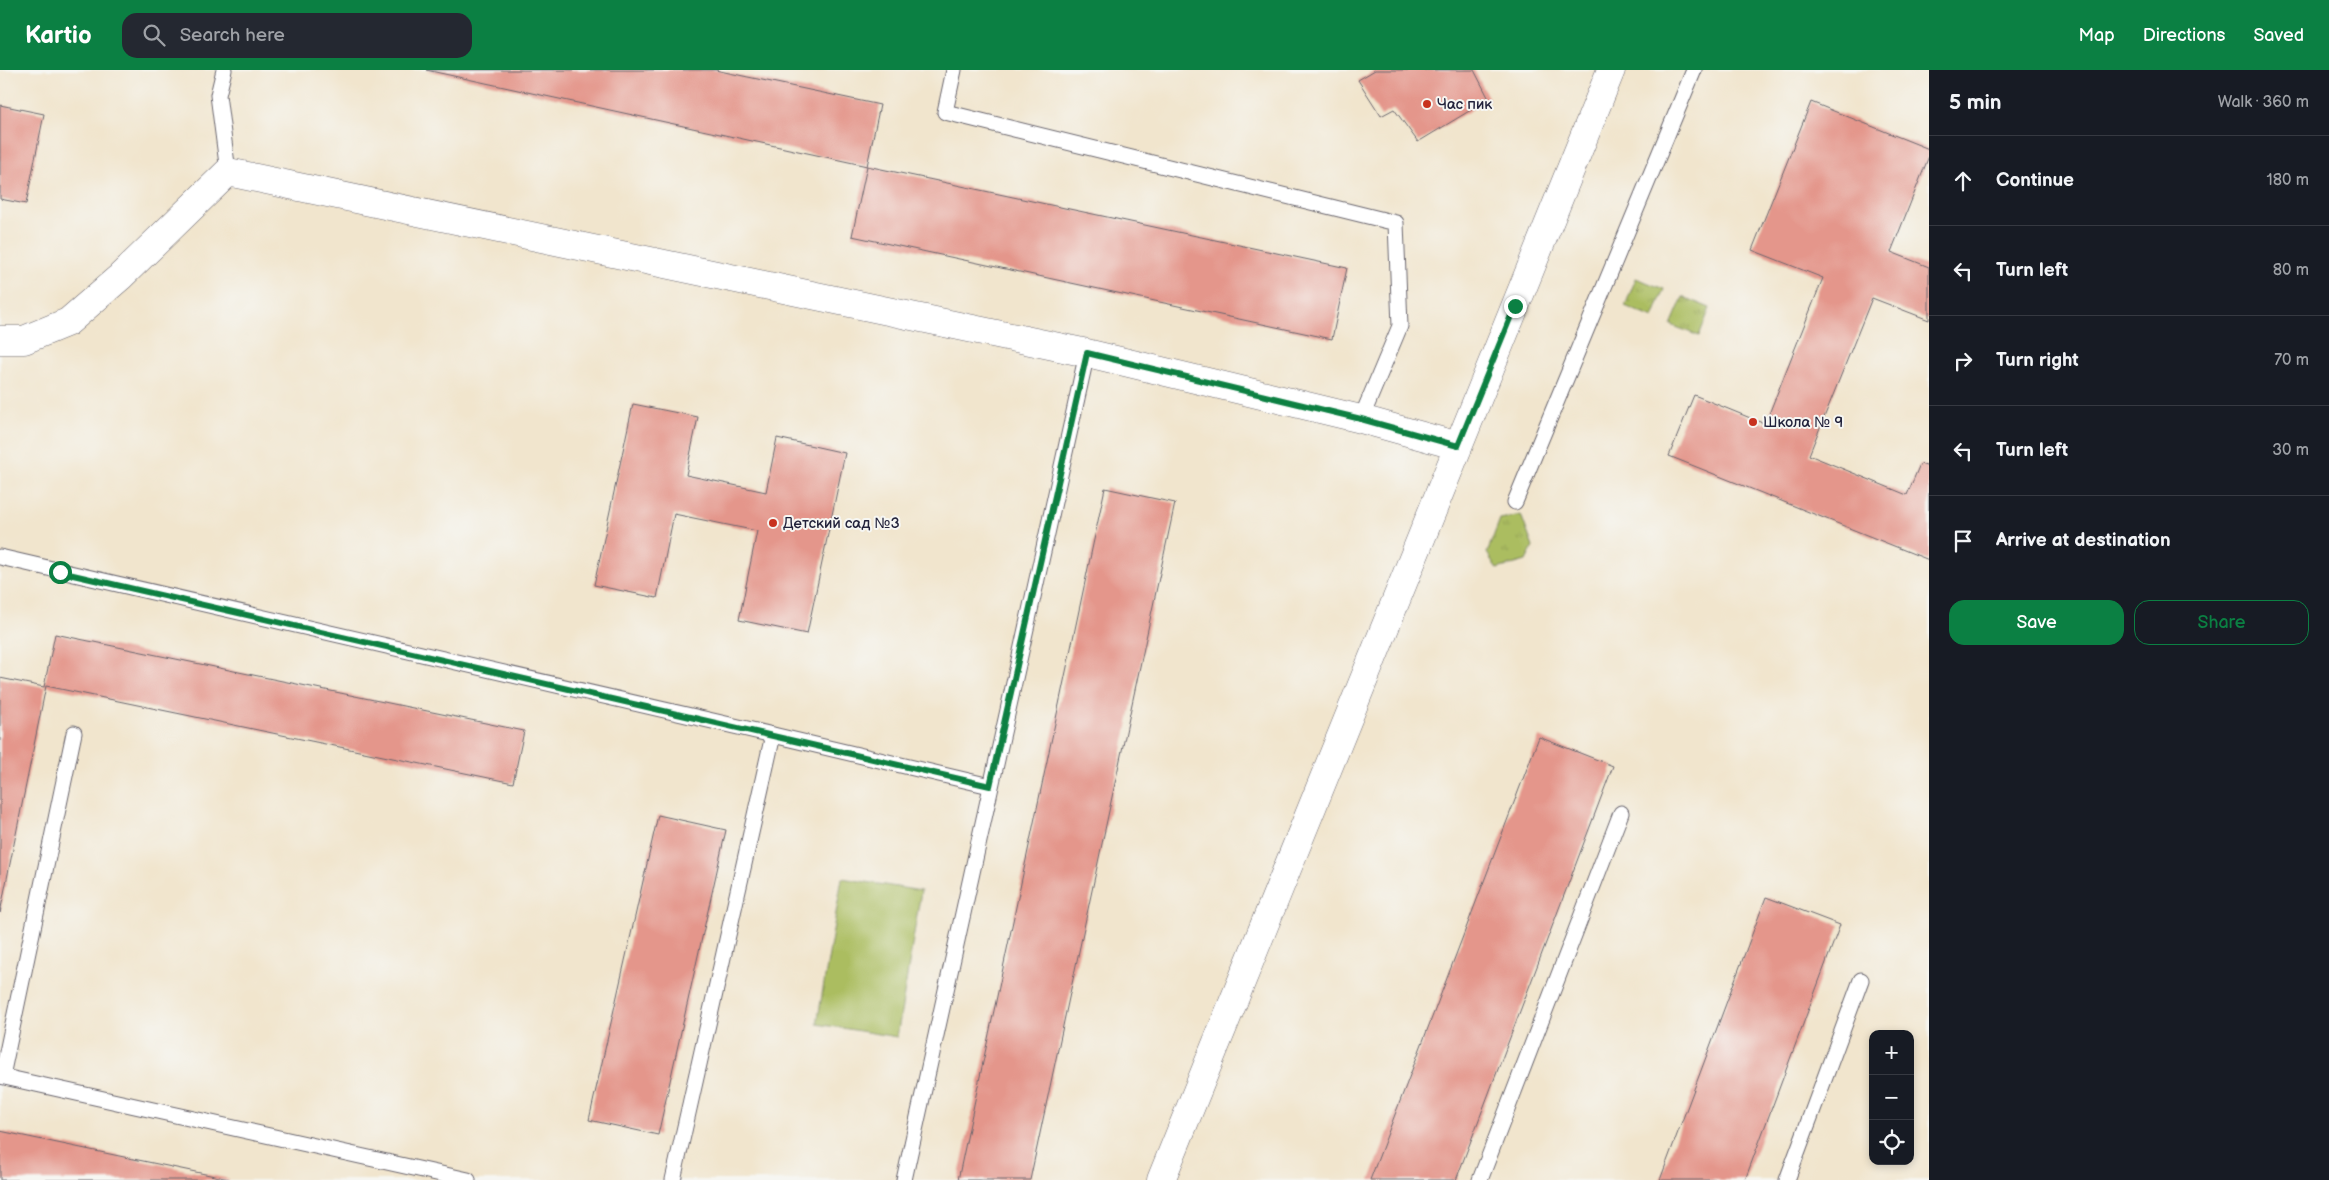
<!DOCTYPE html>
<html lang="en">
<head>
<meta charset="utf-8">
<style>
	body { margin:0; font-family:"Balsamiq Sans",sans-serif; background:#242831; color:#f1f3f6 }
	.controls { position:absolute; right:15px; bottom:15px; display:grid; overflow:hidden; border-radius:10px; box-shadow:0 2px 8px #0003 }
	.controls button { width:45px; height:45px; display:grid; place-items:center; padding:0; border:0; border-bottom:1px solid #363941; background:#171b24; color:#f1f3f6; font:25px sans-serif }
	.stop { position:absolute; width:15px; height:15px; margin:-11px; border:4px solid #0b8043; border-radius:50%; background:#fff }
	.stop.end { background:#0b8043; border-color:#fff; box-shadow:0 1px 5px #0008 }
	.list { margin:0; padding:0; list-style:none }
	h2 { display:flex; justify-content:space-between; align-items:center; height:65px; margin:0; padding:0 20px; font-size:21px }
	h2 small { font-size:16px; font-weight:400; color:#9ea1a6 }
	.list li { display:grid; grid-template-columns:32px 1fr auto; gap:15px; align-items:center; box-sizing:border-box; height:90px; padding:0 20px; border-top:1px solid #363941 }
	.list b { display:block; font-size:19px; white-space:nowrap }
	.list em { font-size:16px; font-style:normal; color:#9ea1a6 }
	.actions { display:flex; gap:10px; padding:15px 20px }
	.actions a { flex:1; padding:11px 0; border:1px solid #0b8043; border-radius:15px; text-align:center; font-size:18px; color:#0b8043 }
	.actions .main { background:#0b8043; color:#fff }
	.icon { flex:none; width:28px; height:28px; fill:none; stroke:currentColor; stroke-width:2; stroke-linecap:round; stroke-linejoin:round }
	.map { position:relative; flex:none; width:1929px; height:1110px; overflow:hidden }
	header { display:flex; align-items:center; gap:30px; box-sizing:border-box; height:70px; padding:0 25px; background:#0b8043; color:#fff }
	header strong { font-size:24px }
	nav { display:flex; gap:28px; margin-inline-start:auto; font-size:18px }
	.search { width:350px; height:45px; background:#242831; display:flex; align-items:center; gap:12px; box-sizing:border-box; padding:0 18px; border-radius:15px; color:#9ea1a6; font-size:19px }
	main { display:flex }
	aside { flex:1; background:#171b24 }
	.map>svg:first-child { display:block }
	.grass { fill:url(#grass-tufts); stroke:#66704e }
	.pitch { fill:#abbd60; stroke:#66704e }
	.building { fill:#e4968b }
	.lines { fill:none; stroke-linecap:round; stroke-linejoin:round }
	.lane-casing { stroke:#6a666e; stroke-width:17 }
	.street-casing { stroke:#6a666e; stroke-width:29 }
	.lane { stroke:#fff; stroke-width:15 }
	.street { stroke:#fff; stroke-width:28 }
	.route { stroke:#0b8043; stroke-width:6 }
	.poi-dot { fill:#c8321e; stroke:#f6f6f2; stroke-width:2 }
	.labels { text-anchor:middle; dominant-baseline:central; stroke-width:4; stroke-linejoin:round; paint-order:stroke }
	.poi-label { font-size:15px; fill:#22223b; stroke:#f6f6f2; text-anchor:start }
</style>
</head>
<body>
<header>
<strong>Kartio</strong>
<div class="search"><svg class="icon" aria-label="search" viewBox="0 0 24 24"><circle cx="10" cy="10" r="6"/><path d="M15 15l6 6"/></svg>Search here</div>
<nav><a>Map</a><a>Directions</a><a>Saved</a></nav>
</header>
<main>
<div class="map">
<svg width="1929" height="1110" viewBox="0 0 1929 1110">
	<defs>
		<pattern id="grass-tufts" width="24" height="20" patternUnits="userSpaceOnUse" patternTransform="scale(1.25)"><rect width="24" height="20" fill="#abbd60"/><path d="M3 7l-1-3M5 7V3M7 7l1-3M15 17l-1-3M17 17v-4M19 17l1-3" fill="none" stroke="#93a254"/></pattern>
	</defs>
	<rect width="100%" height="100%" fill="#f6f6f2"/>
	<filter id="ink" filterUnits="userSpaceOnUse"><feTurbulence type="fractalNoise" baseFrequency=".02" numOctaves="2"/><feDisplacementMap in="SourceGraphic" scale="10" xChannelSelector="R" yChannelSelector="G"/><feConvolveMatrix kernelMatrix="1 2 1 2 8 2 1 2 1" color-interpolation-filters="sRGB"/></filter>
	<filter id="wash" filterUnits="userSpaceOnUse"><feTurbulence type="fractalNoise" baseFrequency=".0096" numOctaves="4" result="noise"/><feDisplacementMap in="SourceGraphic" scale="20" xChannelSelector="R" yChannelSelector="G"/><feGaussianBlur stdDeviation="1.12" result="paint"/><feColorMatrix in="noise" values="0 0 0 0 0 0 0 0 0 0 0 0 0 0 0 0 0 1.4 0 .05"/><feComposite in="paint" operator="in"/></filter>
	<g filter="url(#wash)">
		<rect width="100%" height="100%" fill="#f1e5cd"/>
		<g class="grass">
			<path d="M1636,208l28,11 -11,29 -28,-12z"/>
			<path d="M1683,227l27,11 -11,28 -28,-11z"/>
			<path d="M1521,445l12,32 -7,14 -29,8 -10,-16 13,-34z"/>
		</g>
		<path class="pitch" d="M842,808l79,13 -24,146 -80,-13z"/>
		<g id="blocks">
			<g class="building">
				<path d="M426,0h289l165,35 -13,61z"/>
				<path d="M1375,0h99l15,29 -71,43 -24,-33 -13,7 -23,-36z"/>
				<path d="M1811,32l118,47v7l-38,96 38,15v53l-57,-22 -63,157 98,40 13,-31 9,3v93l-260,-104 25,-61 71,29 58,-146 -71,-28z"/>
				<path d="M0,35l44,9 -18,90 -26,-5z"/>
				<path d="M867,96l480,102 -15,71 -480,-103z"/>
				<path d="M633,334l65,13 -12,58 80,17 11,-54 68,15 -38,181 -68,-14 18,-89 -83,-17 -17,84 -63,-13z"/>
				<path d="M1105,418l70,15 -145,677h-72z"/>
				<path d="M55,564l469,97 -11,52 -467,-97 -46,227v-235l44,9z"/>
				<path d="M1539,667l74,29 -157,414h-86z"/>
				<path d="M658,745l68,15 -68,305 -69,-15z"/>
				<path d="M1766,827l74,28 -95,255h-85z"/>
				<path d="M0,1061l229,48v1h-229z"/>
			</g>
		</g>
	</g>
	<g filter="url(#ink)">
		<use href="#blocks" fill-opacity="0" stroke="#6a666e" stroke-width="1"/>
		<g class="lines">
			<defs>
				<g id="lane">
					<path d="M224,0l-6,25 10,77"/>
					<path d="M954,0l-9,42 451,111 4,103 -39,93"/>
					<path d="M1515,432l179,-432"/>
					<path d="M0,487l773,178"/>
					<path d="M0,1006l468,104"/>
					<path d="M2,1006l72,-343"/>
					<path d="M673,1110l100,-445 217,51"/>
					<path d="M904,1110l183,-827"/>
					<path d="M1480,1110l141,-367"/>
					<path d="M1787,1110l74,-200"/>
				</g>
				<g id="street">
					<path d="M0,270h24l44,-18 52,-45 108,-105 859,181 274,66 97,27"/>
					<path d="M1161,1110l450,-1110"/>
				</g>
			</defs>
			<use href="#lane" class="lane-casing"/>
			<use href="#street" class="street-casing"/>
			<use href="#lane" class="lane"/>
			<use href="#street" class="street"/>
		</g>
	</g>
	<g class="lines" filter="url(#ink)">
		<path class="route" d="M60,502l930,214 97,-433 274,66 97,27 57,-140"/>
	</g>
	<g class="poi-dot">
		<circle cx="1427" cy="34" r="5"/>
		<circle cx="1753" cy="352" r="5"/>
		<circle cx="773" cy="453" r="5"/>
	</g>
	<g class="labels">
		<g class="poi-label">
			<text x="1437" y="34">Час пик</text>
			<text x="1763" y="352">Школа № 9</text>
			<text x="783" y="453">Детский сад №3</text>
		</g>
	</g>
</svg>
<div class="controls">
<button>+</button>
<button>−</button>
<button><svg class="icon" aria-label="locate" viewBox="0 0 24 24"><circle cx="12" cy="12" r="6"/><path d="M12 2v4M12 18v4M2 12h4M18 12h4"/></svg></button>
</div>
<div class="stop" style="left:60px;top:502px"></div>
<div class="stop end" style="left:1515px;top:236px"></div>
</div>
<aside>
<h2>5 min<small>Walk · 360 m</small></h2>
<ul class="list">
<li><svg class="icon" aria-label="ahead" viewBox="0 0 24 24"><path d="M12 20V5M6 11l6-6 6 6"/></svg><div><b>Continue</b></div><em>180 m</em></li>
<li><svg class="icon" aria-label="left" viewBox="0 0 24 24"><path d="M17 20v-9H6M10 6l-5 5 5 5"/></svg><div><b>Turn left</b></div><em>80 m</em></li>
<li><svg class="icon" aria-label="right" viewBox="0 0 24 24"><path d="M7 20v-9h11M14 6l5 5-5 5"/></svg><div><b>Turn right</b></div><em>70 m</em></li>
<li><svg class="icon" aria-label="left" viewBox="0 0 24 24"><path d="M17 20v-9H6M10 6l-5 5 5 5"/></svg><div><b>Turn left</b></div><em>30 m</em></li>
<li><svg class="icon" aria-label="arrive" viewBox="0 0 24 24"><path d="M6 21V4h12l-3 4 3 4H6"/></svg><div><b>Arrive at destination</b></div></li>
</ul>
<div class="actions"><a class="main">Save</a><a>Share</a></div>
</aside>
</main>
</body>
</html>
